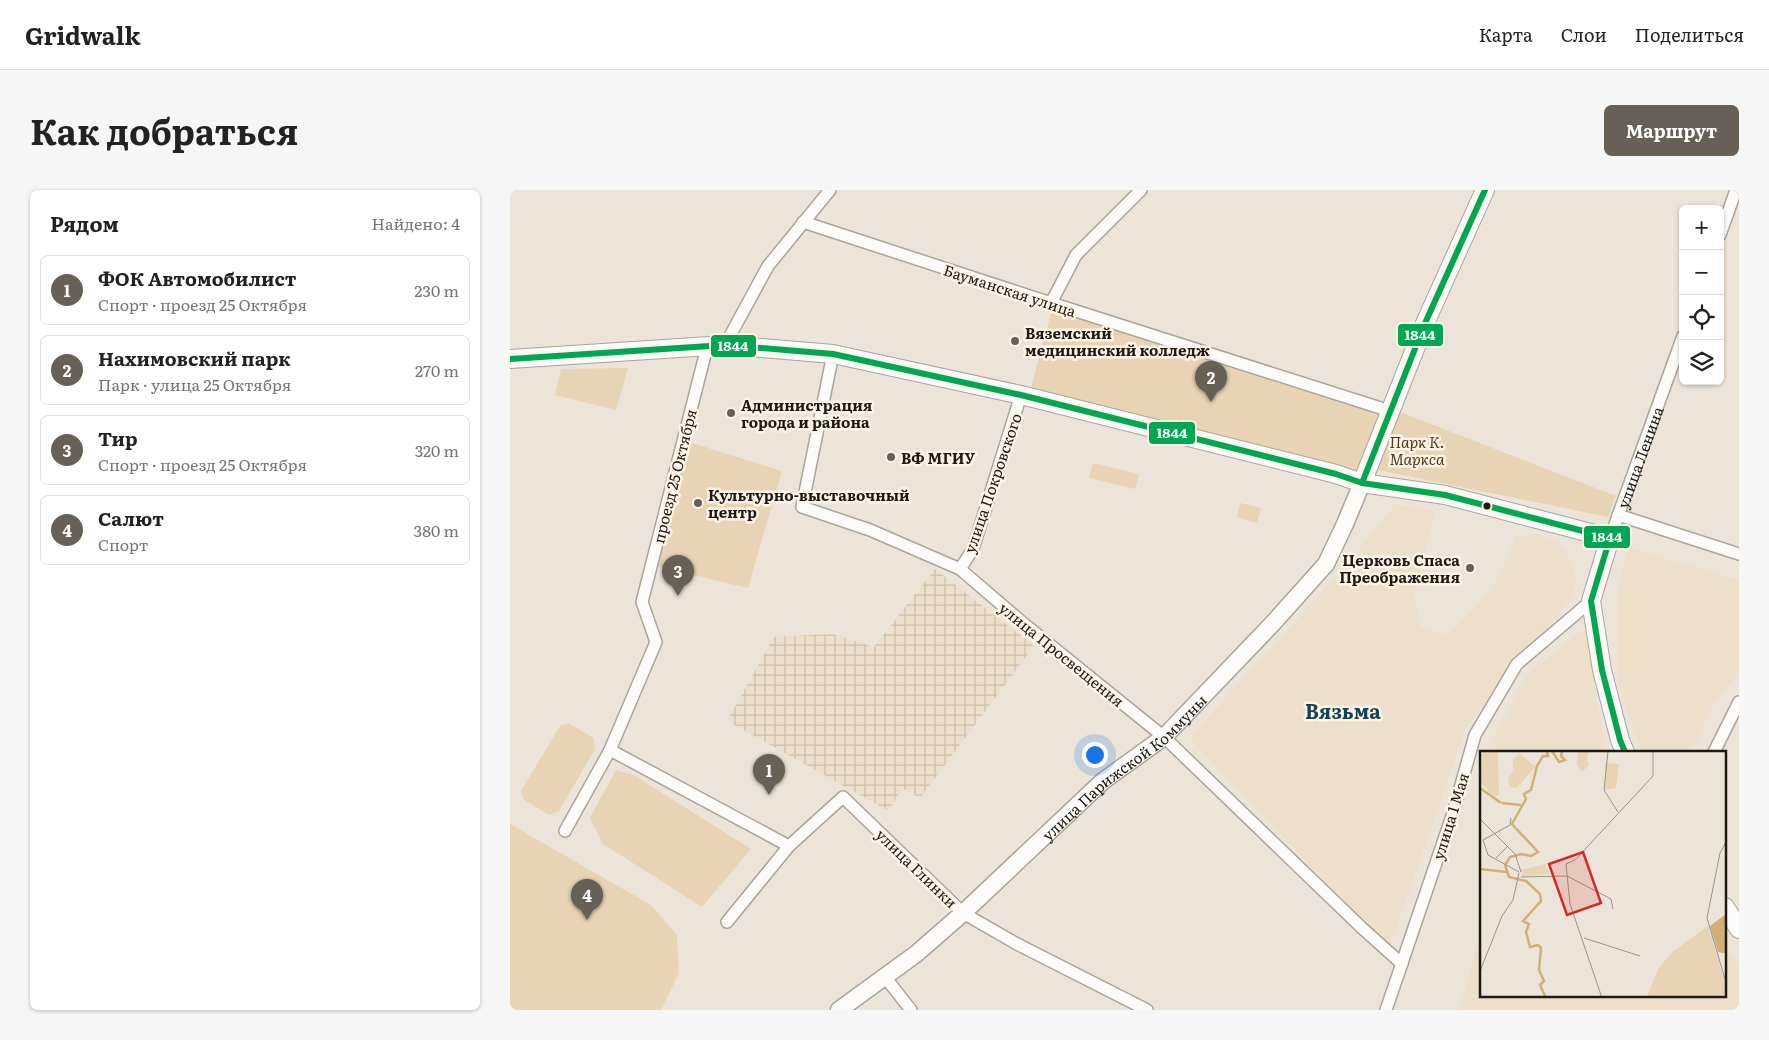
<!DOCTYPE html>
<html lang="ru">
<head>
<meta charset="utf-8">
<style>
	body { margin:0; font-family:Literata,serif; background:#f6f6f6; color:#222 }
	.controls { position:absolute; right:15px; top:15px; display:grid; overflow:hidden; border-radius:8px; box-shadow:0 1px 4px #0004 }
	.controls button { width:45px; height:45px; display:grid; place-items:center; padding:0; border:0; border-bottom:1px solid #e0e0e0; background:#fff; color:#222; font:25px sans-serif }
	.you { position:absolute; left:584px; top:564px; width:18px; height:18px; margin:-12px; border:4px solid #fff; border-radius:50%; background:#1a73e8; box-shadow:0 0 0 8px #1a73e833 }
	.badge { display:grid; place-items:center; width:32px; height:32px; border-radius:50%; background:#666057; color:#fff; font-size:16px; font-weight:700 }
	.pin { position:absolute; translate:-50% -41px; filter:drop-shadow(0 1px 2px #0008) }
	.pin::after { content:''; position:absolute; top:26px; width:18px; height:15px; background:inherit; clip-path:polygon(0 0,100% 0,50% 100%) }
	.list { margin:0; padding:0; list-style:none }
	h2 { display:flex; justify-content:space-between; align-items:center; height:65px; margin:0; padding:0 20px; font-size:21px }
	h2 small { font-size:16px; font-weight:400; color:#767676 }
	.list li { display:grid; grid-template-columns:32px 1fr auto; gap:15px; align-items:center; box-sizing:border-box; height:70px; margin:0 10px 10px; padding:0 10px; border:1px solid #e0e0e0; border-radius:8px }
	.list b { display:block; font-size:19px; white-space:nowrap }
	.list p { margin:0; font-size:16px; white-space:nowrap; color:#767676 }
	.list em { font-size:16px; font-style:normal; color:#767676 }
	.icon { flex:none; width:28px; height:28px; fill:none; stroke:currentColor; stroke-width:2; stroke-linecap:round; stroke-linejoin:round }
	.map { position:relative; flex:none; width:1229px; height:820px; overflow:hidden; border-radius:8px }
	header { display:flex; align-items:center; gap:30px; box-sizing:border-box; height:70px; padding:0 25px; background:#fff; border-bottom:1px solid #e0e0e0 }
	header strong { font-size:24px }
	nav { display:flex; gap:28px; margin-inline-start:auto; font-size:18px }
	.intro { display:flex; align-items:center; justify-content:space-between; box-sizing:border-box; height:120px; padding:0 30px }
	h1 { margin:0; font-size:35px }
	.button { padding:12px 22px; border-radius:8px; background:#666057; color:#fff; font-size:18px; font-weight:700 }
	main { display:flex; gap:30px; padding:0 30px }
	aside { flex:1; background:#fff; border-radius:8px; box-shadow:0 1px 4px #0004 }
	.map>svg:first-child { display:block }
	.built { fill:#eddfca }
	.industrial { fill:url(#industrial-grid) }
	.green { fill:#e8d4b4 }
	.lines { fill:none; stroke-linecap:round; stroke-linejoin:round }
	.street-casing { stroke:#aba49b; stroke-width:14 }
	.secondary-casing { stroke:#aba49b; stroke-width:19 }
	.primary-casing { stroke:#aba49b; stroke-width:20 }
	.street { stroke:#fcfbf9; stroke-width:11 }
	.secondary { stroke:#fcfbf9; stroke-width:16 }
	.primary { stroke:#fcfbf9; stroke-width:18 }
	.bus-1-casing { stroke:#fdf4e7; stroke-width:10 }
	.bus-1 { stroke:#00a651; stroke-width:6 }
	.poi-dot { fill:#666057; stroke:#fdf4e7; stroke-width:2 }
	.bus-dot { fill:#1e1911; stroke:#fdf4e7; stroke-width:2 }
	.labels { text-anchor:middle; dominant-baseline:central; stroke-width:5; stroke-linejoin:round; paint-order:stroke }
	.street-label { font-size:15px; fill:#1e1911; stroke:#fdf4e7 }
	.poi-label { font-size:15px; font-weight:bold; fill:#1e1911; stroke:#fdf4e7; text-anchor:start }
	.park-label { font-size:15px; font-style:italic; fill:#4d3a19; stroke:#fdf4e7 }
	.district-label { font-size:20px; font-weight:bold; fill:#144357; stroke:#fdf4e7 }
	.inset-river { fill:none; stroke:#d0b077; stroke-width:2.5 }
	.inset-road { fill:none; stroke:#9a9388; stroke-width:1 }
	.view { fill:#d62828; fill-opacity:0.15; stroke:#d62828; stroke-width:2.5 }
	.inset-edge { fill:none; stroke:#1e1911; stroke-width:2.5 }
	.line-badge { stroke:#fdf4e7; stroke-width:2 }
	.badge-label { font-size:14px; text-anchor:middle; font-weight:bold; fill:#fff }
</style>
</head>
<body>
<header>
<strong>Gridwalk</strong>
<nav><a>Карта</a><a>Слои</a><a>Поделиться</a></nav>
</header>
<div class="intro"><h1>Как добраться</h1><a class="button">Маршрут</a></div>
<main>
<aside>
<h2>Рядом<small>Найдено: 4</small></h2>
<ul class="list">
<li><span class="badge">1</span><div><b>ФОК Автомобилист</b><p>Спорт · проезд 25 Октября</p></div><em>230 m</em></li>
<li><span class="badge">2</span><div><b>Нахимовский парк</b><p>Парк · улица 25 Октября</p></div><em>270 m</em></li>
<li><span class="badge">3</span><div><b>Тир</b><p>Спорт · проезд 25 Октября</p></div><em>320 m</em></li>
<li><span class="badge">4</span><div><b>Салют</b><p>Спорт</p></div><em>380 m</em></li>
</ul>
</aside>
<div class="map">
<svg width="1229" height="820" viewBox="0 0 1229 820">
	<defs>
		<pattern id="industrial-grid" width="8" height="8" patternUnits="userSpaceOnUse" patternTransform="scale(1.25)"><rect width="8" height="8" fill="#eddfca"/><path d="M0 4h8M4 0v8" fill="none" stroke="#cbbfac"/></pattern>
	</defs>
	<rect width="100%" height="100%" fill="#ece4d8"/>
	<g class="built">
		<path d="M885,314l40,8 -21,83 7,32 26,9 41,-42 19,-34 8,-23 24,-3 21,11 11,15 5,18 -3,19 -107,130 -77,223 -199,-212 158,-175z"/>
		<path d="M1119,358l110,32v91l-29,39 -18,42h-50l-24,-69 -1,-90z"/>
		<path d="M1075,438l21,124h-120l40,-76z"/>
		<path d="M971,744l1,62h243v-50l14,20v44h-280z"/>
	</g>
	<path class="industrial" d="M425,379l99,77 -114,152 -18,-10 -13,23 -162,-90 47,-84 58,-3 42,13z"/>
	<g class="green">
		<path d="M542,120l331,103 -23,61 -330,-83z"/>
		<path d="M118,178l-12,42 -61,-15 6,-26z"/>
		<path d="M890,222l216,84 -8,21 -230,-47z"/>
		<path d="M179,252l93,29 -34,117 -92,-22z"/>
		<path d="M583,273l46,11 -4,15 -46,-11z"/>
		<path d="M730,313l21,5 -4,15 -20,-5z"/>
		<path d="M58,533l26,15 1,11 -36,62 -10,4 -26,-16 -2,-8 39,-65z"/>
		<path d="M106,580l18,5 117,74 -49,58 -99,-63 -13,-26z"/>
		<path d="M0,634l141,81 26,30 2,38 -18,37h-151z"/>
	</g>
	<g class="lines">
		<defs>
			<g id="street">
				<path d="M293,32l248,81 339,108"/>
				<path d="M1210,45l16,-45"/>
				<path d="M541,113l25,-48 65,-65"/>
				<path d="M215,155l43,-79 62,-76"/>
				<path d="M197,157l-65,255 14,40 -46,108 179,96"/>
				<path d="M323,164l-31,153 68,23 90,39 63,54 141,114 198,191 40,36"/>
				<path d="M1108,325l121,39"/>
				<path id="s1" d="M1100,348l73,-202"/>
				<path d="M450,379l13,-20 48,-154"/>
				<path d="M1204,562l25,-50"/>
				<path d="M55,641l45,-81"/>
				<path d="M217,732l62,-76 54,-49 120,116 54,31 130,66"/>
				<path d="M375,787l26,33"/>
				<path d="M876,820l67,-197 22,-78 42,-71 74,-63"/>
			</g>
			<g id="secondary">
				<path id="s2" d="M329,820l77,-56 47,-41 140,-132 61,-44 111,-116 51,-57 19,-40 17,-41"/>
			</g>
			<g id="primary">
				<path d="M0,169l215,-14 108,9 188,41 315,79 26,9 83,12 165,43 -19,63 11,69 18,70 5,12"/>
				<path d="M852,293l64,-162 59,-131"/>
				<path d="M1215,717l14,22"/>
			</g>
		</defs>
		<use href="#street" class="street-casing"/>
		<use href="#secondary" class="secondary-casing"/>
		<use href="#primary" class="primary-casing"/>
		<use href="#street" class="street"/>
		<use href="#secondary" class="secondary"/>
		<use href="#primary" class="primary"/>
		<defs>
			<g id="bus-1">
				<path d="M0,169l215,-14 108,9 188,41 315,79 26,9 83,12 165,43 -19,63 11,69 18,70 5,12"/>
				<path d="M852,293l64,-162 59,-131"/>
			</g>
		</defs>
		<use href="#bus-1" class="bus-1-casing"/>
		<use href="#bus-1" class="bus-1"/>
	</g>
	<g class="poi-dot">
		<circle cx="505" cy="151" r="5"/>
		<circle cx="221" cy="223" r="5"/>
		<circle cx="381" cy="267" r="5"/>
		<circle cx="188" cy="313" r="5"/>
		<circle cx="960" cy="378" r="5"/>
	</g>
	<circle class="bus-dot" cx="977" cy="316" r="4.5"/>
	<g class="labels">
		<g class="street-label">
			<text transform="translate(500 100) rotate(18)">Бауманская улица</text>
			<text stroke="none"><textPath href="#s1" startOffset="86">улица Ленина</textPath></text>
			<text transform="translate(164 286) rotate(-76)">проезд 25 Октября</text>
			<text transform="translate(482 293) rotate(-71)">улица Покровского</text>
			<text transform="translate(552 464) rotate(39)">улица Просвещения</text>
			<text stroke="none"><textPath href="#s2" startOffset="375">улица Парижской Коммуны</textPath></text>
			<text transform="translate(940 626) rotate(-73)">улица 1 Мая</text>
			<text transform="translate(407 678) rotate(44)">улица Глинки</text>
		</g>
		<g class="poi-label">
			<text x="515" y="142">Вяземский<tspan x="515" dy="17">медицинский колледж</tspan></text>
			<text x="231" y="214">Администрация<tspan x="231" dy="17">города и района</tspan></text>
			<text x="391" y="267">ВФ МГИУ</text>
			<text x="198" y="304">Культурно-выставочный<tspan x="198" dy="17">центр</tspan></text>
			<text x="950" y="369" text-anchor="end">Церковь Спаса<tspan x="950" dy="17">Преображения</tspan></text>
		</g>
		<g class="park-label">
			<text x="907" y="251">Парк К.<tspan x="907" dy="17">Маркса</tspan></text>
		</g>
		<g class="district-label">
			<text x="833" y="520">Вязьма</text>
		</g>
	</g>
	<g transform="translate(970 561)">
		<rect width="246" height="246" fill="#ece4d8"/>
		<path d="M98,0h11l-2,7 2,7 -7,7 -5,-7zM40,2l15,14 -18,21 -7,-1 -2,-8 5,-9v-11zM125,12l14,1 -3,24 -11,2zM65,113l4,10 -26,3 -2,-7z" fill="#e8d4b4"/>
		<path d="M228,175l17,57v14l-79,1 13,-30 12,-15z" fill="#e8d4b4"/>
		<path d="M3,0h15l1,44 -5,2 -13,-15z" fill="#e8d4b4"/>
		<path d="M246,163v39h-3l-5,-1 -8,-26z" fill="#d0b077"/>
		<path class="inset-river" d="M72,0l7,11 6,-2 -4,-4 1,-5M0,37l21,15M22,52l19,2M0,118l27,3M66,247l-6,-13 4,-4 -5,-11 2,-22 -3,-3 -8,2 -4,-15 3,-8 -6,-3 18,-20 -1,-7 -14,-13 -17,-4 -4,-12 5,-8 11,-3 10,2 7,-4 -26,-28 14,-25 -2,-5 7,-4 6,-24 6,-10h5l-1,-5"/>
		<path class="inset-road" d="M128,0l-4,39 14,22M31,67l-1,7 -27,15 5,15 31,17M0,68l35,35 6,18M247,89l-7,13 -13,65 20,68M16,107l12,-12M87,125l44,23 2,10M41,126l46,-1M104,187l56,18M0,220l22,-55 11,-16 6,-27M122,247l-32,-94 -4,-40 9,-4 78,-84v-25"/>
		<path class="view" d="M103,101l18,51 -34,12 -18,-51z"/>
		<rect width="246" height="246" class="inset-edge"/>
	</g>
	<g class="line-badge">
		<rect x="887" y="133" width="47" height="24" rx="5" fill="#00a651"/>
		<rect x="200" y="144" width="47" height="24" rx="5" fill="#00a651"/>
		<rect x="638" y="231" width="48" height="24" rx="5" fill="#00a651"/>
		<rect x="1073" y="335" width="48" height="24" rx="5" fill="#00a651"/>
	</g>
	<g class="badge-label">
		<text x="910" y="150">1844</text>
		<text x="223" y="161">1844</text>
		<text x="662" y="248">1844</text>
		<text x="1097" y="352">1844</text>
	</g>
</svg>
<div class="controls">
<button>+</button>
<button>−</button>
<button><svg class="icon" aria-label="locate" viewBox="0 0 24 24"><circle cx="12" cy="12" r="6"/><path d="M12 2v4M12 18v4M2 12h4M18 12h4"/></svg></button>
<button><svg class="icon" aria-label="layers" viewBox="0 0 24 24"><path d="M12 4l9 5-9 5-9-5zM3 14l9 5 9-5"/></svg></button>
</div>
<div class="you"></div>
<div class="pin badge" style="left:259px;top:605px">1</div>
<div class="pin badge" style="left:701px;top:212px">2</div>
<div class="pin badge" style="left:168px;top:406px">3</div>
<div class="pin badge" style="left:77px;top:730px">4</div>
</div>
</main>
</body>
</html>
